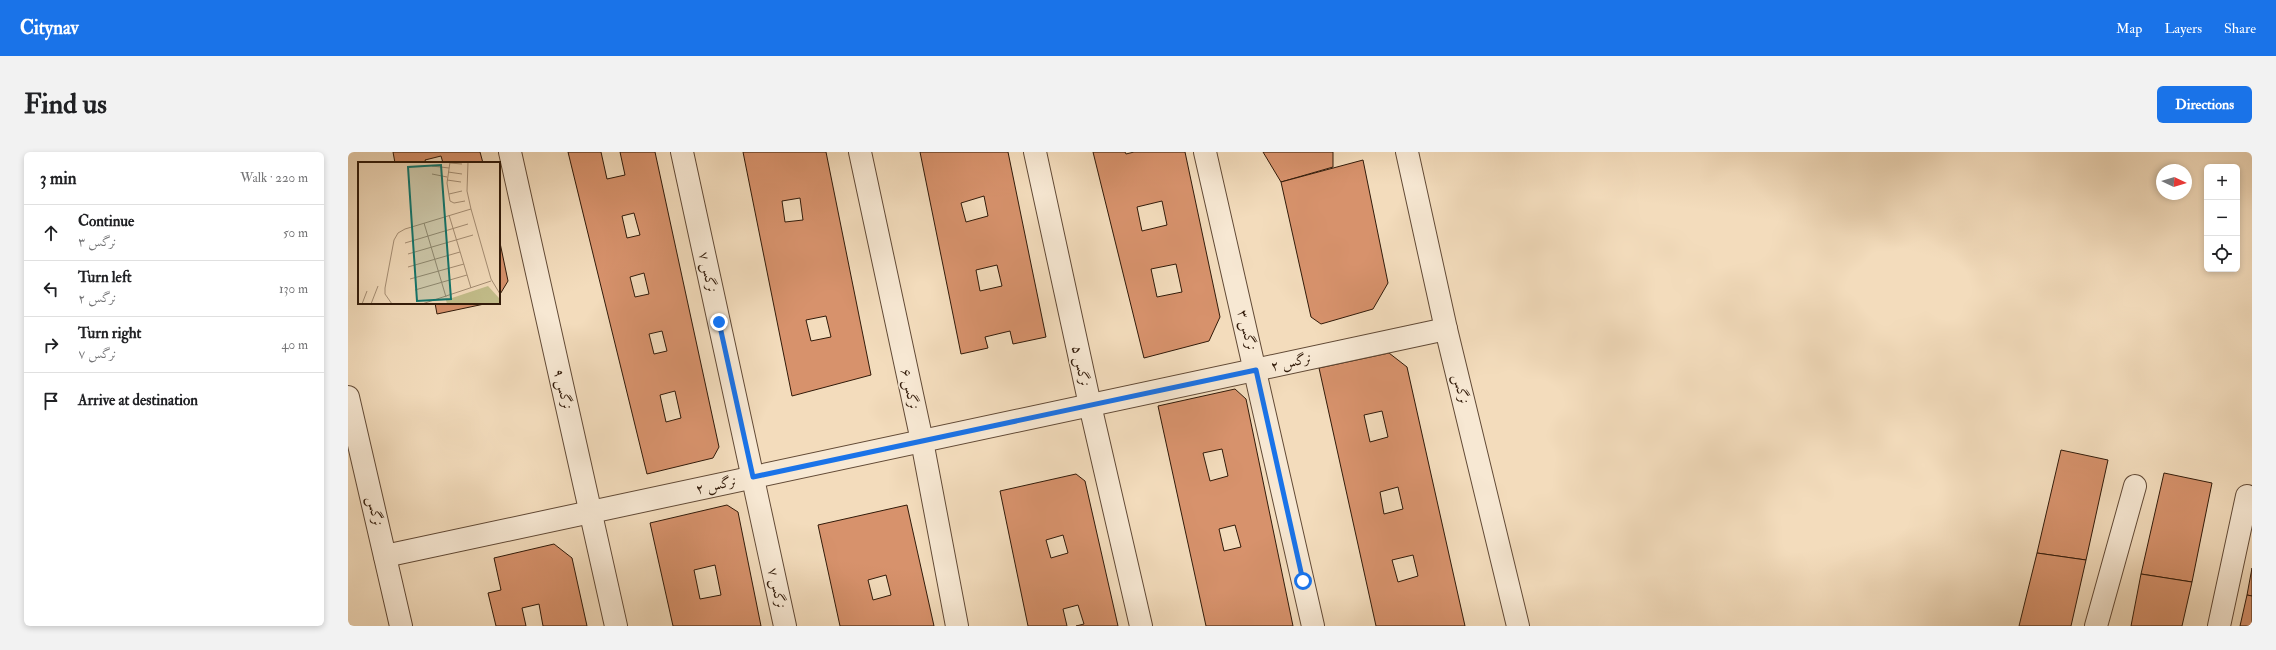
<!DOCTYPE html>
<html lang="en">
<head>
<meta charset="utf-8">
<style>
	body { margin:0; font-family:"IM FELL Double Pica",Amiri,serif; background:#f2f2f2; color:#202124 }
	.controls { position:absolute; right:12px; top:12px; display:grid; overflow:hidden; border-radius:6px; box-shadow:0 2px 6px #0003 }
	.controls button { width:36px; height:36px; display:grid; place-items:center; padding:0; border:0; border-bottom:1px solid #e0e0e0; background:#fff; color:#202124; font:20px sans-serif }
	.compass { position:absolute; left:1808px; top:12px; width:36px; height:36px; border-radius:50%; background:#fff; box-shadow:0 2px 6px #0003; rotate:94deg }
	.stop { position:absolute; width:12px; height:12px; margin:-9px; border:3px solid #1a73e8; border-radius:50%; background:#fff }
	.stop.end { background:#1a73e8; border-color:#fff; box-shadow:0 1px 4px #0008 }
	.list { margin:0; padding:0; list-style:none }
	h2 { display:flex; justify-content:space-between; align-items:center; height:52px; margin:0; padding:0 16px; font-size:17px }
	h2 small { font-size:13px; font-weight:400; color:#757577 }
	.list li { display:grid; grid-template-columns:26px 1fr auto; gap:12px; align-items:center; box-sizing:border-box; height:56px; padding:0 16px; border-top:1px solid #e0e0e0 }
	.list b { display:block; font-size:15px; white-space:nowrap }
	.list p { margin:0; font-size:13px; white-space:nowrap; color:#757577 }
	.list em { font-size:13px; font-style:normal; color:#757577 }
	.icon { flex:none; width:22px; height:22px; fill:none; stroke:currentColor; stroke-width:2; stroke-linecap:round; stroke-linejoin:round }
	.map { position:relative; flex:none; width:1904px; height:474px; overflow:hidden; border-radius:6px }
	header { display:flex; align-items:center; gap:24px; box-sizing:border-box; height:56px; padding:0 20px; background:#1a73e8; color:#fff }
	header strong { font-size:19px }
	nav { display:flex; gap:22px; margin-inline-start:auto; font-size:14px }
	.intro { display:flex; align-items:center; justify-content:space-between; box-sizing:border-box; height:96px; padding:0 24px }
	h1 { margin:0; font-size:28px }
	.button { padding:10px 18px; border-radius:6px; background:#1a73e8; color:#fff; font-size:14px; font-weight:700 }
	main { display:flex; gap:24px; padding:0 24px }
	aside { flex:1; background:#fff; border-radius:6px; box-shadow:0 2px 6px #0003 }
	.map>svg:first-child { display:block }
	.building { fill:#d7926c; stroke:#311a09; fill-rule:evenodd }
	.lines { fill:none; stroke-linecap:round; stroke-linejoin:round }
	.minor-casing { stroke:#624a36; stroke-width:24 }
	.minor { stroke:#f7e8d3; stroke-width:22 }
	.route { stroke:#1a73e8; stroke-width:5 }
	.labels { text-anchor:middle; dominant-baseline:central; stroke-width:3; stroke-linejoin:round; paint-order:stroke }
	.street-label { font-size:14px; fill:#311a09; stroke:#f7e8d3 }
	.inset-road { fill:none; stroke:#a58e74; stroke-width:1 }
	.view { fill:#0f766e; fill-opacity:0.15; stroke:#0f766e; stroke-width:2 }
	.inset-edge { fill:none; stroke:#311a09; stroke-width:2 }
</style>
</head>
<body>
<header>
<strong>Citynav</strong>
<nav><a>Map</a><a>Layers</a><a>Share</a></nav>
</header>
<div class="intro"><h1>Find us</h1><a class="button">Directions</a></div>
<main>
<aside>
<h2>3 min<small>Walk · 220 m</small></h2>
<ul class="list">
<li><svg class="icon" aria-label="ahead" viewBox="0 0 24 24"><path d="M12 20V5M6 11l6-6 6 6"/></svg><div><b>Continue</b><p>نرگس ۳</p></div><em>50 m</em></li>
<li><svg class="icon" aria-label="left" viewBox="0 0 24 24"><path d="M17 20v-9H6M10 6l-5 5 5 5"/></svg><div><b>Turn left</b><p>نرگس ۲</p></div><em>130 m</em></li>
<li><svg class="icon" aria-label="right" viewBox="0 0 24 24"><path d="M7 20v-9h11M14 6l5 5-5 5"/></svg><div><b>Turn right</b><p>نرگس ۷</p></div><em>40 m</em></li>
<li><svg class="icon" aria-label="arrive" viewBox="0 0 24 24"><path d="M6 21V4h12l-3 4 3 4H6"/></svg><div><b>Arrive at destination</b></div></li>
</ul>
</aside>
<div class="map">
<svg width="1904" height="474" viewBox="0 0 1904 474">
	<rect width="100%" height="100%" fill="#f3dcbc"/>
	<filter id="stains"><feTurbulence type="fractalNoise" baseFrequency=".005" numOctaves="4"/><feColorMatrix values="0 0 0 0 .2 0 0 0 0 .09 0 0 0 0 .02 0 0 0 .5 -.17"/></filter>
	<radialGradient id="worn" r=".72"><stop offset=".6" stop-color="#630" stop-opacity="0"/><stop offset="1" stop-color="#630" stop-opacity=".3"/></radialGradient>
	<g class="building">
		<path d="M45,0h87l3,11h-40l-2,-7 -16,4 1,3h-31z"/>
		<path d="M220,0h33l6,27 18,-4 -5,-23h35l64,295 -6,11 -66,16zM286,61l6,22 -13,3 -5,-22zM296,121l5,21 -14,3 -5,-20zM314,179l5,20 -13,3 -5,-20zM327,239l6,27 -15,4 -6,-27z"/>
		<path d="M395,0h83l45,223 -79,21zM452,46l3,22 -18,2 -3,-21zM478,164l5,21 -20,4 -5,-21z"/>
		<path d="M572,0h88l38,185 -33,7 -3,-13 -25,6 3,11 -27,6zM636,44l4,20 -22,6 -5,-19zM649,113l5,21 -22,5 -4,-21z"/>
		<path d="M745,0h32l1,2 8,-2h51l35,165 -11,24 -65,17zM814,49l5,24 -25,6 -5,-24zM828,112l6,28 -25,5 -6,-28z"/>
		<path d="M915,0h70v15l-52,15z"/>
		<path d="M1015,8l25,123 -15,26 -52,15 -10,-7 -30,-135z"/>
		<path d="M151,86l9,43 -9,15z"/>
		<path d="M87,151h54l-52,11z"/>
		<path d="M1041,201l18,14 58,259h-89l-57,-258zM1034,259l6,26 -18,5 -6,-27zM1050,335l5,22 -19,5 -4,-22zM1065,403l5,21 -20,6 -6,-22z"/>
		<path d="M887,237l11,10 47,227h-87l-48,-220zM874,297l6,27 -18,5 -7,-28zM887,373l6,22 -17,4 -5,-22z"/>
		<path d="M1713,298l47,10 -22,100 -49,-7z"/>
		<path d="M1816,321l48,10 -20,99 -51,-8z"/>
		<path d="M728,322l9,7 33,145h-42l8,-2 -6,-19 -15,4 4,17h-39l-28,-135zM715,383l5,18 -17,5 -5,-18z"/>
		<path d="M379,353l11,7 23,114h-88l-23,-103zM367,413l6,30 -21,4 -6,-29z"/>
		<path d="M559,353l27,121h-94l-22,-101zM538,423l5,20 -18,5 -5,-20z"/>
		<path d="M206,392l18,14 15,68h-44l-4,-22 -17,4 4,18h-30l-8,-33 13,-3 -7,-32z"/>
		<path d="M1689,401l49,7 -15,66h-52z"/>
		<path d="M1904,416v28l-5,-1z"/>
		<path d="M1793,422l51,8 -10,44h-51z"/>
		<path d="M1899,443l5,1v30h-12z"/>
	</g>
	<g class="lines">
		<defs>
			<g id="minor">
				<path d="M162,0l106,474"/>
				<path d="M334,0l103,474"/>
				<path d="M512,0l62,289 35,185"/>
				<path d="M687,0l55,253 51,221"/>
				<path d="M857,0l108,474"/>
				<path d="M1059,0l39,177 72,297"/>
				<path d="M0,245l53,229"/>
				<path d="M37,404l1061,-227"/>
				<path d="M1748,474l39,-140"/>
				<path d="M1871,474l28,-130"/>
			</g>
		</defs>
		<use href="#minor" class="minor-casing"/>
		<use href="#minor" class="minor"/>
	</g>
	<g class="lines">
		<path class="route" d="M371,170l34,155 503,-107 47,211"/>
	</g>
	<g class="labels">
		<g class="street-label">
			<text transform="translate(360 120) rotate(78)">نرگس ۷</text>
			<text transform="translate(899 178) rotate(77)">نرگس ۳</text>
			<text transform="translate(943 210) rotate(-12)">نرگس ۲</text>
			<text transform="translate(733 214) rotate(78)">نرگس ۵</text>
			<text transform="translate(215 237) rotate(77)">نرگس ۹</text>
			<text transform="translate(562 237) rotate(78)">نرگس ۶</text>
			<text transform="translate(1113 237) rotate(76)">نرگس</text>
			<text transform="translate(368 333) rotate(-12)">نرگس ۲</text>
			<text transform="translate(27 359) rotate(77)">نرگس</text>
			<text transform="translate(429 436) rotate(78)">نرگس ۷</text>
		</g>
	</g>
	<g transform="translate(10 10)">
		<rect width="142" height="142" fill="#f3dcbc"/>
		<path d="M130,124l11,12 1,6h-53l-1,-4z" fill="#c3be8b"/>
		<path class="inset-road" d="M92,0l-3,21 3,18 4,2 11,-2M110,0l-1,29 4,18 20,70 9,15M92,1l12,1M74,4l17,2M90,10l14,2M74,12l15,3M89,18l14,2M91,32l13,-3M91,53l22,73M66,61l22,74M47,81l63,-19M50,92l65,-19M50,105l52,-15M52,117l54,-15M57,128l52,-15M4,142l5,-13M13,142l7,-18M34,142l-7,-10v-6l9,-48 4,-7 7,-4 66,-20M64,142l69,-23"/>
		<path class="view" d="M83,3l10,134 -34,2 -9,-134z"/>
		<rect width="142" height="142" class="inset-edge"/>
	</g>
	<rect width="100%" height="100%" filter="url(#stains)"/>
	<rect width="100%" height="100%" fill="url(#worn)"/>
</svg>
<div class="controls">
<button>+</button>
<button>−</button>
<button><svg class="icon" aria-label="locate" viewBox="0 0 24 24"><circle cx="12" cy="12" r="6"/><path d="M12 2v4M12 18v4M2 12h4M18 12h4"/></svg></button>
</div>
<svg class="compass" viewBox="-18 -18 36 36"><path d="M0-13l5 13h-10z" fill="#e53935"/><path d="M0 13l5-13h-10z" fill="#757577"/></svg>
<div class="stop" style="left:955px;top:429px"></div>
<div class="stop end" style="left:371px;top:170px"></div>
</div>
</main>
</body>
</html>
